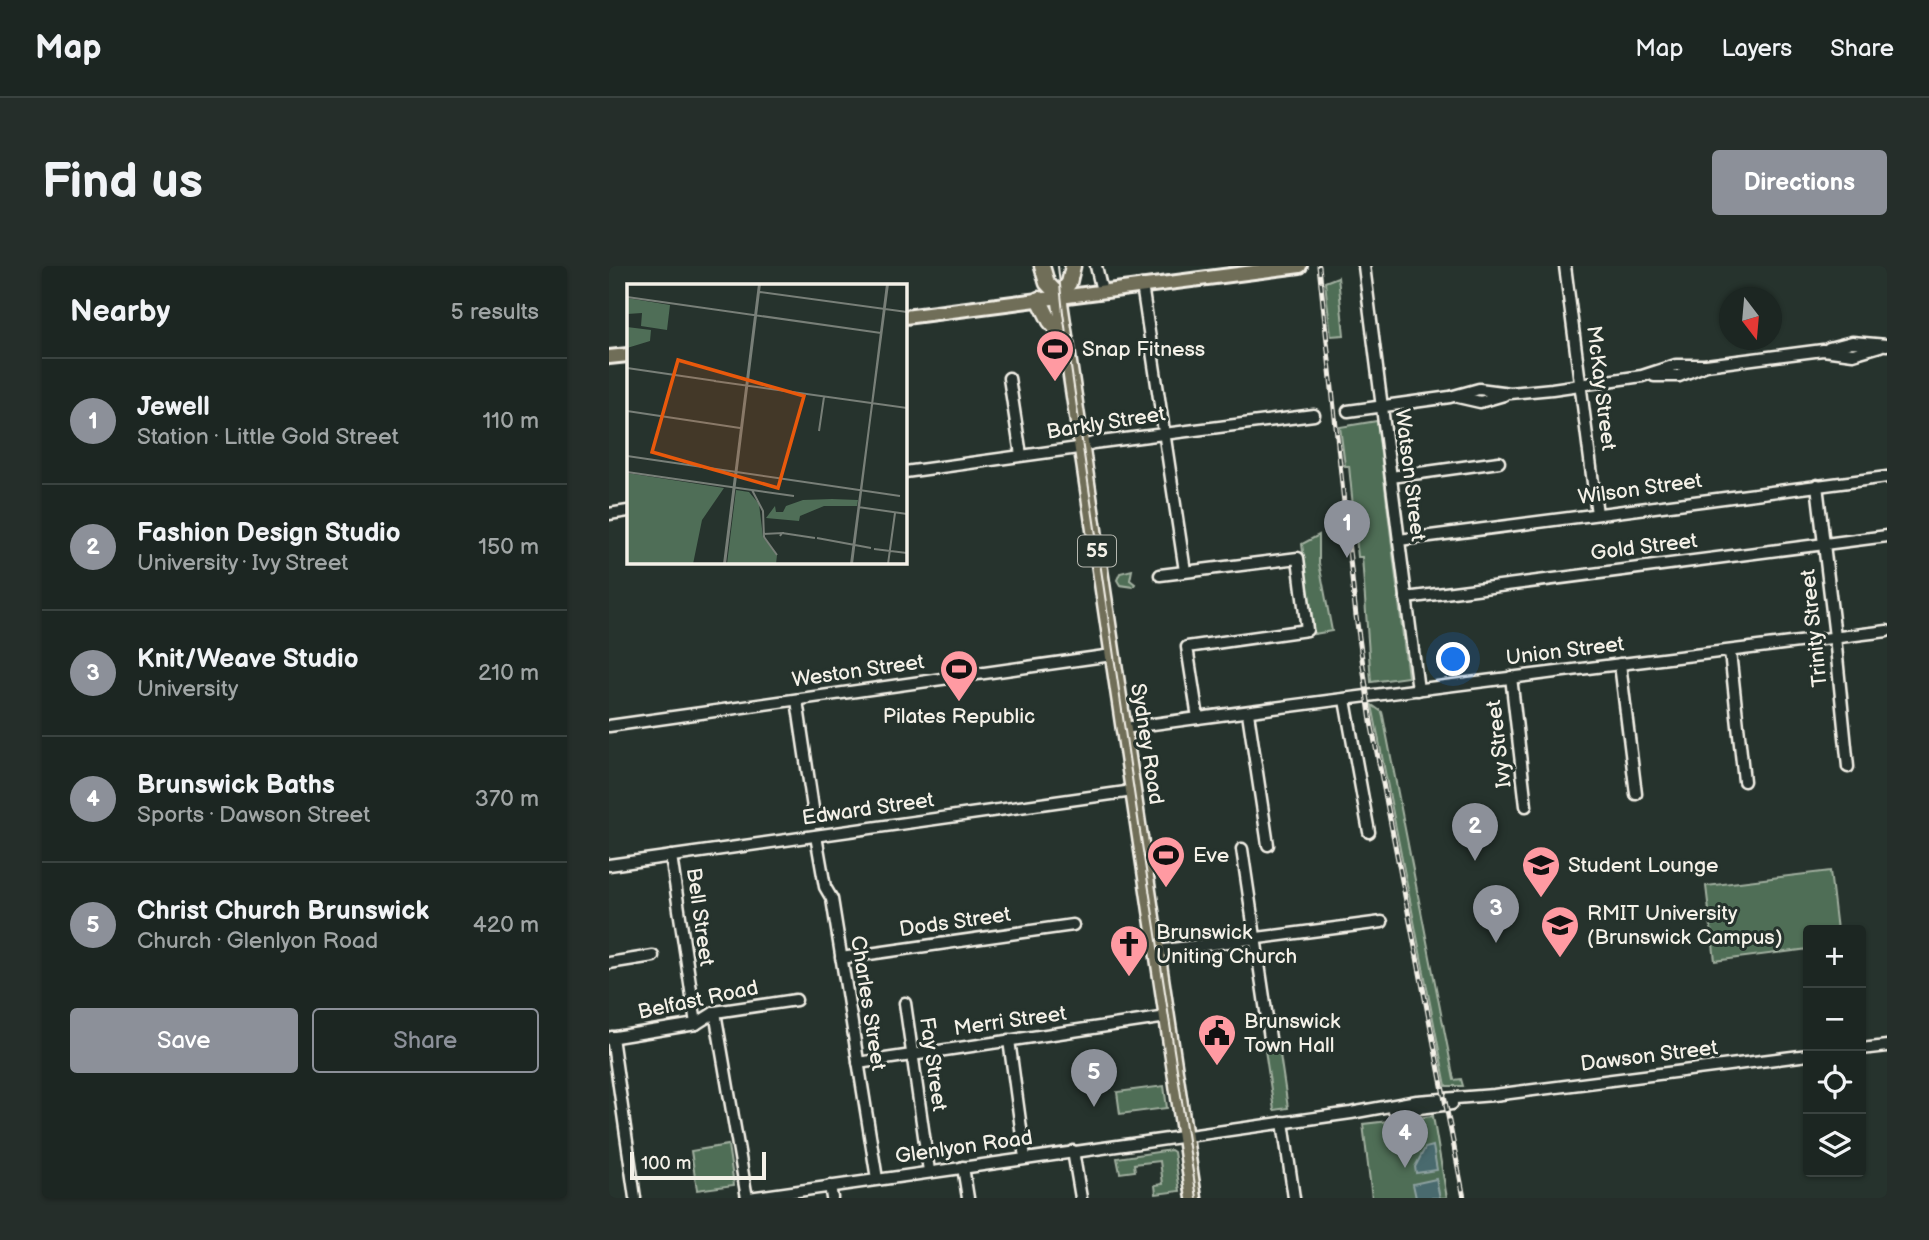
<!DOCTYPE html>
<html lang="en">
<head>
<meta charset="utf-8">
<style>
	body { margin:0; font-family:"Balsamiq Sans",sans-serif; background:#252e2a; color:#f1f3f6 }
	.controls { position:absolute; right:21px; bottom:21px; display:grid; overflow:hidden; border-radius:7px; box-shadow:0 2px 5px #0004 }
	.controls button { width:63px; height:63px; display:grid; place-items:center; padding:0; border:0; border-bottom:2px solid #3a4340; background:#1c2622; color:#f1f3f6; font:35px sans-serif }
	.compass { position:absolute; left:1110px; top:21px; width:63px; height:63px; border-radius:50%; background:#1c2622; box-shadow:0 2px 5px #0004; rotate:164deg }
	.scale { position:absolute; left:21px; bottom:18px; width:136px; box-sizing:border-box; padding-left:7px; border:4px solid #f4f1e8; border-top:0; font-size:19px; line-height:24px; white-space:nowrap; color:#f4f1e8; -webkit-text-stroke:5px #26332d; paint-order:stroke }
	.you { position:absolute; left:845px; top:394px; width:24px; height:24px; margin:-18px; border:5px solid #fff; border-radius:50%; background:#1a73e8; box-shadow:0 0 0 10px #1a73e833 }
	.badge { display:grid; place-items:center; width:46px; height:46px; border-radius:50%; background:#8c9099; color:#fff; font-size:23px; font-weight:700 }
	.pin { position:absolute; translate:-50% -58px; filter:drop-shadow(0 2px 4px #0008) }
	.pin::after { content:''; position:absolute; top:37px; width:24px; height:21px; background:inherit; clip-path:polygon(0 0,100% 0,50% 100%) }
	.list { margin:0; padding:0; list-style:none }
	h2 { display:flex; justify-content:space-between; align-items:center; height:91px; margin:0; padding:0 28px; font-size:30px }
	h2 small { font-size:23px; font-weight:400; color:#a0a5a5 }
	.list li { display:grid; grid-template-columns:46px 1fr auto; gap:21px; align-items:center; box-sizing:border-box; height:126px; padding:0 28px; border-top:2px solid #3a4340 }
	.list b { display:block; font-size:26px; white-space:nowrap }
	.list p { margin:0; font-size:23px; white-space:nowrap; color:#a0a5a5 }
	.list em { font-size:23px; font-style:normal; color:#a0a5a5 }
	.actions { display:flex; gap:14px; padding:21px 28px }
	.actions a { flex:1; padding:16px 0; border:2px solid #8c9099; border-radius:7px; text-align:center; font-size:24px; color:#8c9099 }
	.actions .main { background:#8c9099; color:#fff }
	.icon { flex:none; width:38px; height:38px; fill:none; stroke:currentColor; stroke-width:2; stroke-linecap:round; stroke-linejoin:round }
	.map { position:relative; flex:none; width:1278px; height:932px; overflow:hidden; border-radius:7px }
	header { display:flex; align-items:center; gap:42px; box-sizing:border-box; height:98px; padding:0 35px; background:#1c2622; border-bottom:2px solid #3a4340 }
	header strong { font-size:33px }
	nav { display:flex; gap:38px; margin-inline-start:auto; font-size:24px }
	.intro { display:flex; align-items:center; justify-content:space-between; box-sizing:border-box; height:168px; padding:0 42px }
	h1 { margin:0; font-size:49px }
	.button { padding:18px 32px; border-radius:7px; background:#8c9099; color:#fff; font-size:24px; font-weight:700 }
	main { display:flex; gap:42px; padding:0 42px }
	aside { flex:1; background:#1c2622; border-radius:7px; box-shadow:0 2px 5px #0004 }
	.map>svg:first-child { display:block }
	.green { fill:#4f6e57; stroke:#a2b0a0; stroke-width:2 }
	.water { fill:#486a6e; stroke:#8da09f; stroke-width:2 }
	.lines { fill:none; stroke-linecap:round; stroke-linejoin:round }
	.minor-casing { stroke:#f4f1e8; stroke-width:15 }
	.major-casing { stroke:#f4f1e8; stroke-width:18 }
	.highway-casing { stroke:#f4f1e8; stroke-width:19 }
	.minor { stroke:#26332d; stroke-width:10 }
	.major { stroke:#706e59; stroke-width:12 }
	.highway { stroke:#706e59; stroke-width:14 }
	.tram { stroke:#f4f1e8; stroke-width:2 }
	.rail-casing { stroke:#f4f1e8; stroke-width:5 }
	.rail { stroke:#26332d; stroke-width:2.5; stroke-dasharray:8; stroke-linecap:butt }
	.labels { text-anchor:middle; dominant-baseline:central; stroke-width:6; stroke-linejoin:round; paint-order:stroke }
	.shield { fill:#26332d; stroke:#b6b8b0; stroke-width:2 }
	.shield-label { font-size:19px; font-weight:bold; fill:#f4f1e8 }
	.poi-label { font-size:21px; fill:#f4f1e8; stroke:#26332d; text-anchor:start }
	.street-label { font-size:21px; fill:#f4f1e8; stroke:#26332d }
	.inset-road { fill:none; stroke:#787f78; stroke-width:2 }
	.view { fill:#e8590c; fill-opacity:0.15; stroke:#e8590c; stroke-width:3.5 }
	.inset-edge { fill:none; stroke:#f4f1e8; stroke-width:3.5 }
</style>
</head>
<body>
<header>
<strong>Map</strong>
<nav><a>Map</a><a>Layers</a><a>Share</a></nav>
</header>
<div class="intro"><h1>Find us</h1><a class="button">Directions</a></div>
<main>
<aside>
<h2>Nearby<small>5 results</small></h2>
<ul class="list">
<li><span class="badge">1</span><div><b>Jewell</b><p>Station · Little Gold Street</p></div><em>110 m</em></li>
<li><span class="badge">2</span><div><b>Fashion Design Studio</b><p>University · Ivy Street</p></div><em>150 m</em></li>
<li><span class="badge">3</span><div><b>Knit/Weave Studio</b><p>University</p></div><em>210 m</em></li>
<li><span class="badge">4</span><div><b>Brunswick Baths</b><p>Sports · Dawson Street</p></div><em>370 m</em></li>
<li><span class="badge">5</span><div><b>Christ Church Brunswick</b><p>Church · Glenlyon Road</p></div><em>420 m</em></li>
</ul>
<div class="actions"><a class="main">Save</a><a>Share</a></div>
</aside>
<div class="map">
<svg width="1278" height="932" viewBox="0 0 1278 932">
	<rect width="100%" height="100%" fill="#26332d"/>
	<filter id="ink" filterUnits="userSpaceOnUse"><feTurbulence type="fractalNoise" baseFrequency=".0143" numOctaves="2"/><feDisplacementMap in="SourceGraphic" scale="14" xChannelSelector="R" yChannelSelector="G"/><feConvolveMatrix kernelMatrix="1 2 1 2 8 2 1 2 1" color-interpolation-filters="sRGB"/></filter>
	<g filter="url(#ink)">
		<g class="green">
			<path d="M729,11l6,58 -13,1 -6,-54z"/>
			<path d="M768,155l31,256 -37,5 -9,-125h-4l-9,-91h-4l-5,-39z"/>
			<path d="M710,269v28l13,68 -18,3 -12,-90z"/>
			<path d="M523,304l-2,10 5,4 -2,3 -13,-2 -3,-5 3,-7z"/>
			<path d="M763,439l10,7 1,4 71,364 7,-1 2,7h-17z"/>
			<path d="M1221,605l7,59h-29v19l-93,12 -9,-75z"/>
			<path d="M670,782l9,60 -14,2 -9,-60z"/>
			<path d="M555,820l3,22 -47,6 -3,-22z"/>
			<path d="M824,850l14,82h-75l-9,-74z"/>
			<path d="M119,879l6,40 -37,5 -6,-39z"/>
			<path d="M562,884l3,2 6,39 -24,3 -1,-9 8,-1 -3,-23 -26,3 1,7 -15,2 -3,-15z"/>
		</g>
		<g class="water">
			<path d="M824,880l4,24 -21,3 -1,-6 10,-19z"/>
			<path d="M827,913l4,19h-24l-3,-14z"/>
		</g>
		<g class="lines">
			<defs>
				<g id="minor">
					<path d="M487,0l6,25"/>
					<path d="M755,0l54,424"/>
					<path d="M956,0l32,248"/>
					<path d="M533,19l43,286"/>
					<path d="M1220,82l23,-6 35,3"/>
					<path d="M1045,110h25l27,-11 117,-15 30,4 27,-8"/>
					<path d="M400,112l12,77"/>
					<path d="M849,131l22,5 24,-7"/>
					<path d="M739,145l102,-14 29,-8 31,4 42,-4 90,-13 34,-11h30"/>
					<path d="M296,206l173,-24 15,-5 221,-28"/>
					<path d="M782,211l108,-15"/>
					<path d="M1208,219l18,152 13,130"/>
					<path d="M0,248l19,-3"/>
					<path d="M790,274l488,-63"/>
					<path d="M551,309l138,-17 9,72 -120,17 11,71"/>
					<path d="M797,332l481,-62"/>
					<path d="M1121,386l14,129"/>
					<path d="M1011,398l16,130"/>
					<path d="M902,411l15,129"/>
					<path d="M188,434l17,115"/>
					<path d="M736,434l24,132"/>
					<path d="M639,447l20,132"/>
					<path d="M0,460l503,-71"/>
					<path d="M515,462c254,-35 508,-65 763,-97"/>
					<path d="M207,570l9,51 7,12 45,280"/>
					<path d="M633,583l29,196"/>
					<path d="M62,590l25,168"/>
					<path d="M0,599l524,-74"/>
					<path d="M548,685l225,-29"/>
					<path d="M232,692l232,-33"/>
					<path d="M0,697l44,-7"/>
					<path d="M296,737l24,168"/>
					<path d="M106,746l32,186"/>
					<path d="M3,771l23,161"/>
					<path d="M0,772l87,-14 19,-12 81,-12"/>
					<path d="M400,774l16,118"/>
					<path d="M1252,783l26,-3"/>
					<path d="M249,797l309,-46"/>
					<path d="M785,845l58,-7"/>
					<path d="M674,856l11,76"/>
					<path d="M464,885l8,47"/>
					<path d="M354,901l5,31"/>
					<path d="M221,920l2,12"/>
					<path d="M140,932l602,-85 66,-12 77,-6 314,-40"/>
				</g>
				<g id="major">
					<path d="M296,51l395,-51"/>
					<path d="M0,91l19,-2"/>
				</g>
				<g id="highway">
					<path d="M433,0l5,17 12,13"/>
					<path d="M450,30l135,902"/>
					<path d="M450,30l10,-13 4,-17"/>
					<path d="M430,33l11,22 14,17"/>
				</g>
			</defs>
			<use href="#minor" class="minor-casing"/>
			<use href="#major" class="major-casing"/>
			<use href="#highway" class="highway-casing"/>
			<use href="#minor" class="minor"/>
			<use href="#major" class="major"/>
			<use href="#highway" class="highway"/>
			<path class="tram" d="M449,0l5,47 76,512 58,373"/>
			<defs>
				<path id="rail" d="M710,0l37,350 15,106 93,476"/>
			</defs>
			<use href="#rail" class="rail-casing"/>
			<use href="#rail" class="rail"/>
		</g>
	</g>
	<defs>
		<symbol id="stadium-pin" viewBox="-11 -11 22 30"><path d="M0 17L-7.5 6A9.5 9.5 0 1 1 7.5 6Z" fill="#ff9aa2" stroke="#26332d"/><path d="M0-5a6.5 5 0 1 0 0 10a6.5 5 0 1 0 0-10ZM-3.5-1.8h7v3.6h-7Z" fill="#111"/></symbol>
		<symbol id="university-pin" viewBox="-11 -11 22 30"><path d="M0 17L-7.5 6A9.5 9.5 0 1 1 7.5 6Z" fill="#ff9aa2" stroke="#26332d"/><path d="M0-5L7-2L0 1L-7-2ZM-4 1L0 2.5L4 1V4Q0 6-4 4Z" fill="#111"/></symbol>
		<symbol id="church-pin" viewBox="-11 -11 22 30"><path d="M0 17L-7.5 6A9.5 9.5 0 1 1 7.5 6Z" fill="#ff9aa2" stroke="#26332d"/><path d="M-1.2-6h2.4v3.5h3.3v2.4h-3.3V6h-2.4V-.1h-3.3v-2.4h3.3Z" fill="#111"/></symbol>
		<symbol id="civic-pin" viewBox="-11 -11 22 30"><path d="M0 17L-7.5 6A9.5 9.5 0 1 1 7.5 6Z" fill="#ff9aa2" stroke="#26332d"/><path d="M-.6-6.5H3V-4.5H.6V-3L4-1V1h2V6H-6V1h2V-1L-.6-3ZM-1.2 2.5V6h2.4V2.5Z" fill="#111"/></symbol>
	</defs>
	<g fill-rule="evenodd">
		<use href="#stadium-pin" x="424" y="61" width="44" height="60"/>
		<use href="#stadium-pin" x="328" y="381" width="44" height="60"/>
		<use href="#stadium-pin" x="535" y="567" width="44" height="60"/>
		<use href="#university-pin" x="910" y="577" width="44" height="60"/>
		<use href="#university-pin" x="929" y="637" width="44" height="60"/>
		<use href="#church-pin" x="498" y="656" width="44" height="60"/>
		<use href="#civic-pin" x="586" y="745" width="44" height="60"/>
	</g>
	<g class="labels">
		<rect class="shield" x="469" y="269.5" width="38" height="31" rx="5"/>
		<g class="shield-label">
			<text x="488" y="285">55</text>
		</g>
		<g class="poi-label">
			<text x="473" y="83">Snap Fitness</text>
			<text x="350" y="450" text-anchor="middle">Pilates Republic</text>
			<text x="584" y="589">Eve</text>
			<text x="959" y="599">Student Lounge</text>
			<text x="978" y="647">RMIT University<tspan x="978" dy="24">(Brunswick Campus)</tspan></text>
			<text x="547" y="666">Brunswick<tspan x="547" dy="24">Uniting Church</tspan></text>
			<text x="635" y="755">Brunswick<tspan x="635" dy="24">Town Hall</tspan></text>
		</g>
		<g class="street-label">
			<text transform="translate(992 122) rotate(83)">McKay Street</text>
			<text transform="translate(497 157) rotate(-9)">Barkly Street</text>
			<text transform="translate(801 209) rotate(83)">Watson Street</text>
			<text transform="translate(1031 223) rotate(-8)">Wilson Street</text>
			<text transform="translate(1035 281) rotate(-7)">Gold Street</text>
			<text transform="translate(1205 362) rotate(-96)">Trinity Street</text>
			<text transform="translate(956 385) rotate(-7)">Union Street</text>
			<text transform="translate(249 405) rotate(-8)">Weston Street</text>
			<text transform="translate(538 478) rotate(81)">Sydney Road</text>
			<text transform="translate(890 478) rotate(-97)">Ivy Street</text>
			<text transform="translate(259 543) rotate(-8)">Edward Street</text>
			<text transform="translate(91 651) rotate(82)">Bell Street</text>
			<text transform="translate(346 656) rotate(-8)">Dods Street</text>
			<text transform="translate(89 734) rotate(-12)">Belfast Road</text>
			<text transform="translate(259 737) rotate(81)">Charles Street</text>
			<text transform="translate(401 755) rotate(-8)">Merri Street</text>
			<text transform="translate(1040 790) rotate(-7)">Dawson Street</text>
			<text transform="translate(324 798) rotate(82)">Fay Street</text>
			<text transform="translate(355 881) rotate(-8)">Glenlyon Road</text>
		</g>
	</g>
	<g transform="translate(18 18)">
		<rect width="280" height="280" fill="#26332d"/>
		<path d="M0,14l43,7 -3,25 -26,-4 1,-13 -15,1zM0,43l24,3 -1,11 -23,7zM0,189l97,15 -22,32 -9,44h-66zM109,206l13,2 10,12 4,33 14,18 -1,9h-49zM205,215l26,1 -1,6h-33l-24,10 -1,5 -33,-3 9,-12 1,6h7l3,-6 17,-6z" fill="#4f6e57"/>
		<path class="inset-road" d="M133,8l147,20M0,13l254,36M0,84l89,13M87,97l193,27M0,127l113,17M192,147l5,-34M0,172l273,40M0,188l167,24M125,206l11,21 1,26 13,18M231,223l49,7M155,249l33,5M136,250l19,-1 -2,3M190,254l54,10M247,265l33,4M97,280l35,-280M98,280l35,-280M224,280l37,-280M225,280l35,-280M261,280l7,-51"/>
		<path class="view" d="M51,76l126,36 -26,92 -126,-36z"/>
		<rect width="280" height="280" class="inset-edge"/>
	</g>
</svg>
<div class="controls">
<button>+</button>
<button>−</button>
<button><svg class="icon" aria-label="locate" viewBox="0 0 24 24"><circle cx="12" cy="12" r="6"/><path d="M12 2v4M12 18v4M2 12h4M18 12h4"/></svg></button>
<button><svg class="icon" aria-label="layers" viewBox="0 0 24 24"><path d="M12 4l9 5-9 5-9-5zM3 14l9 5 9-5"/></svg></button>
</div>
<svg class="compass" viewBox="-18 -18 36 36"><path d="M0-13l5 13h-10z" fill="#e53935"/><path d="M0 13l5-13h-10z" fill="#a0a5a5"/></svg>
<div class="scale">100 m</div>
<div class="you"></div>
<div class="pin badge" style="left:738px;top:292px">1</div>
<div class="pin badge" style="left:866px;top:595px">2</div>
<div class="pin badge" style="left:887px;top:677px">3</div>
<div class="pin badge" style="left:796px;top:902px">4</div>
<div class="pin badge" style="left:485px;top:841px">5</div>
</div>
</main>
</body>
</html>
